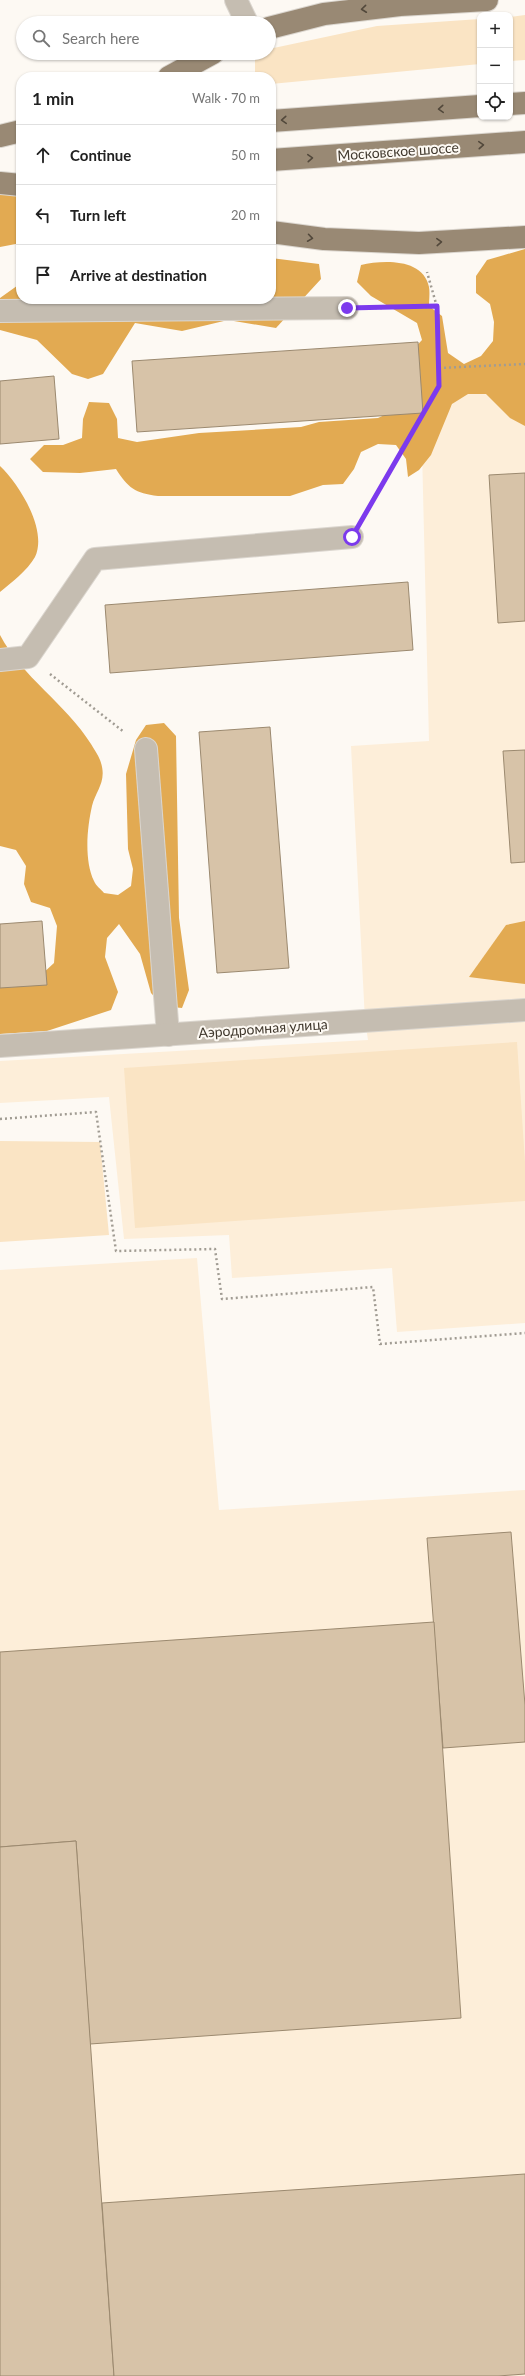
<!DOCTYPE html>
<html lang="en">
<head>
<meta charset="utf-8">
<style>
	body { margin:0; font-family:Lato,sans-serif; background:#f6f6f6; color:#222 }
	.controls { position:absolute; right:12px; top:12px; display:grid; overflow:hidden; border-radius:8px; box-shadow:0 1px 3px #0004 }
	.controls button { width:36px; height:36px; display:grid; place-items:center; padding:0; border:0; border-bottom:1px solid #e0e0e0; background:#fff; color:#222; font:20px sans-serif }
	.stop { position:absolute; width:12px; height:12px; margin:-9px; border:3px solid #7c3aed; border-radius:50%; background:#fff }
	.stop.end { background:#7c3aed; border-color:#fff; box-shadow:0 1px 4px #0008 }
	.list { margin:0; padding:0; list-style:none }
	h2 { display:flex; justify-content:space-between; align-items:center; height:52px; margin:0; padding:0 16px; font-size:17px }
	h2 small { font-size:13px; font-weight:400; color:#767676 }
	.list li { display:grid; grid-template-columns:26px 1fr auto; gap:12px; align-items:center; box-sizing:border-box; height:60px; padding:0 16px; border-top:1px solid #e0e0e0 }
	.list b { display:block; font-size:15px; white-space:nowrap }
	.list em { font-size:13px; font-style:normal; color:#767676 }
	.icon { flex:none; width:22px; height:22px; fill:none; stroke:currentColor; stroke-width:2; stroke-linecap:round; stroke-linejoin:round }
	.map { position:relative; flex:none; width:525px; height:2376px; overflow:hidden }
	.search { position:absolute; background:#fff; box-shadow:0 1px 3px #0004; left:16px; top:16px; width:260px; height:44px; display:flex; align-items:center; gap:10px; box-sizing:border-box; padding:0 14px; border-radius:22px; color:#767676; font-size:15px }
	.panel { position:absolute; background:#fff; box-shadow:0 1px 3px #0004; left:16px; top:72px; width:260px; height:232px; border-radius:16px }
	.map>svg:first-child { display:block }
	.built { fill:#fdeed9 }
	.green { fill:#fae4c4 }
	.forest { fill:#e2aa52 }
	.building { fill:#d7c3a8; stroke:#9b896f }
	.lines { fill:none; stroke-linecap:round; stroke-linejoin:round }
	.minor-casing { stroke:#dbd6cf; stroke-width:24 }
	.major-casing { stroke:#dbd6cf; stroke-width:24 }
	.path { stroke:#a19c93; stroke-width:2.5; stroke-dasharray:2 3; stroke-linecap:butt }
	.minor { stroke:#c5bdb1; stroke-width:22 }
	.major { stroke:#998974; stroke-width:22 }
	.oneway { stroke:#52483b }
	.route { stroke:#7c3aed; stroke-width:5 }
	.labels { text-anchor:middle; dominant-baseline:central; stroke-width:4; stroke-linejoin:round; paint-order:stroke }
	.street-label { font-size:14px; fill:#40382d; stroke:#fdf9f3 }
</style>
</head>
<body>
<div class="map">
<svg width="525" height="2376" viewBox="0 0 525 2376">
	<rect width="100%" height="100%" fill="#fdf9f3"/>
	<g class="built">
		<path d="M525,388v935l-128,9 -5,-64 -160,10 -3,-43 -105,4 -15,-142 -109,6v-42l368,-21 -3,-19 -14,-275 78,-5 -7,-291 40,-60z"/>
		<path d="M197,1258l22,252 306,-20v886h-525v-1106z"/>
	</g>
	<g class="green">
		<path d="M525,15v45l-15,1v-44z"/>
		<path d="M480,19v45l-209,20v-7h-15l-1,-2v-22h14v-4l108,-23z"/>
		<path d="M517,1042l8,120v39l-390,27 -11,-160z"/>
		<path d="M0,1141l100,1 9,93 -109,7z"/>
	</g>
	<g class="forest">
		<path d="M0,192l21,1v50l-21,4z"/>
		<path d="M525,249v177l-15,-8 -24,-24h-18l-16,10 -21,51 -12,15 -11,7 -2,-18 -10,-14 -18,-1 -17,8 -7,17 -11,15 -20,1 -33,11h-132c-23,-3 -30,-8 -42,-27l-36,4 -37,-1 -13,-13 14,-14h19l19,-7 1,-19 6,-17 20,1 8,16 1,19 19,4 62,-9 102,-6 18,-5 59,-4 17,-8 12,-54 15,-16 -5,-17 -46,-27 -14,-14 4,-17c22,-5 62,-7 68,22 1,6 0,13 0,19l13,10 6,37 16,11 17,-8 12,-15 1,-19 -4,-18 -14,-11v-17l11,-16z"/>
		<path d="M271,258l48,6 2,15 -45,49 -48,-8 -46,11 -47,-8 -32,51 -15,5 -16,-5 -35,-34 -37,-10v-32l21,-15v16h250z"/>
		<path d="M0,466c19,18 48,64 35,91 -8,14 -23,25 -35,35z"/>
		<path d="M0,635c22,42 66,69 91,109 3,5 7,11 9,16 8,21 -4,30 -8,46 -5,22 -8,54 2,75 2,5 7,8 10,12l14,2 13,-9 2,-17 -5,-20 -2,-75 10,-34 10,-15 18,-2 12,13 3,182 10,72 -7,18 -19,-2 -12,-13 -11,-39 -21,-30 -12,14 -2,19 13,35 -7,18 -64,21 -47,3v-69l41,10 13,-12 3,-37 -7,-18 -19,-6 -7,-18 2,-18 -10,-16 -16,-4z"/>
		<path d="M525,921v63l-56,-7 37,-52z"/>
	</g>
	<g class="building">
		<path d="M418,342l5,71 -286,19 -5,-71z"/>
		<path d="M54,376l5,63 -59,5v-63z"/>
		<path d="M525,473v148l-27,2 -9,-148z"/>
		<path d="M408,582l5,68 -303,23 -5,-68z"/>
		<path d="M270,727l19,241 -72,5 -18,-241z"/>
		<path d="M525,750v112l-14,1 -8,-112z"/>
		<path d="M42,921l5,64 -47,3v-64z"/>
		<path d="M511,1532l14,173v37l-82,6 -16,-210z"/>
		<path d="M434,1622l27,396 -371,26 -14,-203 -76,6v-195z"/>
		<path d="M76,1841l38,535h-114v-529z"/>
		<path d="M525,2174v200l-27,2h-384l-12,-173z"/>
	</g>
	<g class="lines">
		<defs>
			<g id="minor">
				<path d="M236,0l11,23"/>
				<path d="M0,311l347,-3"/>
				<path d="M0,660l28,-3 67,-98 257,-22"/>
				<path d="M146,749l22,286"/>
				<path d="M0,1046l525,-36"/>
			</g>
			<g id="major">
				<path d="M269,28l55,-14 76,-9 87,-5"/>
				<path d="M169,77l44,-24"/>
				<path d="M510,104l15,-1"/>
				<path d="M271,121l209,-15"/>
				<path d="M0,136l21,-5"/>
				<path d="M271,160l254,-18"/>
				<path d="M0,183l21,2"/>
				<path d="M271,232l53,7 95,4 106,-6"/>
			</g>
		</defs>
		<use href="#minor" class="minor-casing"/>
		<use href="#major" class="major-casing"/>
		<g class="path">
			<path d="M375,308l62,-1"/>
			<path d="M439,368l86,-4"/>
			<path d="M366,512l73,-126 -2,-79 -10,-35"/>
			<path d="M50,674l74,58"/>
			<path d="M0,1119l96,-7 20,139 99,-2 7,50 151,-12 7,57 145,-11"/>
		</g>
		<use href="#minor" class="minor"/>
		<use href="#major" class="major"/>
	</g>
	<defs><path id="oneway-chevron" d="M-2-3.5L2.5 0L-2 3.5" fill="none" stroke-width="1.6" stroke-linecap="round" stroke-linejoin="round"/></defs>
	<g class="oneway">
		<use href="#oneway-chevron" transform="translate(364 9) rotate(174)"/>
		<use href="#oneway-chevron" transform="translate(441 109) rotate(176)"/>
		<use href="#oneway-chevron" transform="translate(284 120) rotate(176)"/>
		<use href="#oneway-chevron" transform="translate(481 145) rotate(-4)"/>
		<use href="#oneway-chevron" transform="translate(310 158) rotate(-4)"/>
		<use href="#oneway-chevron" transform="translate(310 238) rotate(8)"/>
		<use href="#oneway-chevron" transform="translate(439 242) rotate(-3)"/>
	</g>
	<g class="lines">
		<path class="route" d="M347,308l90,-2 2,80 -87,151"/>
	</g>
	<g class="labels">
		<g class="street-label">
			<text transform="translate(398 151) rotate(-4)">Московское шоссе</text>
			<text transform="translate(263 1028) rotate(-4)">Аэродромная улица</text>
		</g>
	</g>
</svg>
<div class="controls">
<button>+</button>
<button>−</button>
<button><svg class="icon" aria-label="locate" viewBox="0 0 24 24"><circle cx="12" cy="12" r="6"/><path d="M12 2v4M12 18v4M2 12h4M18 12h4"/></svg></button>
</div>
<div class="stop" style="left:352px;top:537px"></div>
<div class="stop end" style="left:347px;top:308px"></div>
<div class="search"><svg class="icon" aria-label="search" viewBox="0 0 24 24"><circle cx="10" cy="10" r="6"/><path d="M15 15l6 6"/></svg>Search here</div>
<section class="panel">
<h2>1 min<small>Walk · 70 m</small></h2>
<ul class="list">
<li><svg class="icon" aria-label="ahead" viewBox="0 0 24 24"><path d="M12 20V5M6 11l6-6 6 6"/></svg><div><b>Continue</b></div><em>50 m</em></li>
<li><svg class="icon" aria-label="left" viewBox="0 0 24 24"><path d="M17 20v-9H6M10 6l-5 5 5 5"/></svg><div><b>Turn left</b></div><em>20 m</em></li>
<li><svg class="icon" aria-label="arrive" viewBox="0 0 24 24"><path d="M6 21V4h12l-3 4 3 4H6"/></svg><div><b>Arrive at destination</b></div></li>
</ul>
</section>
</div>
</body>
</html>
